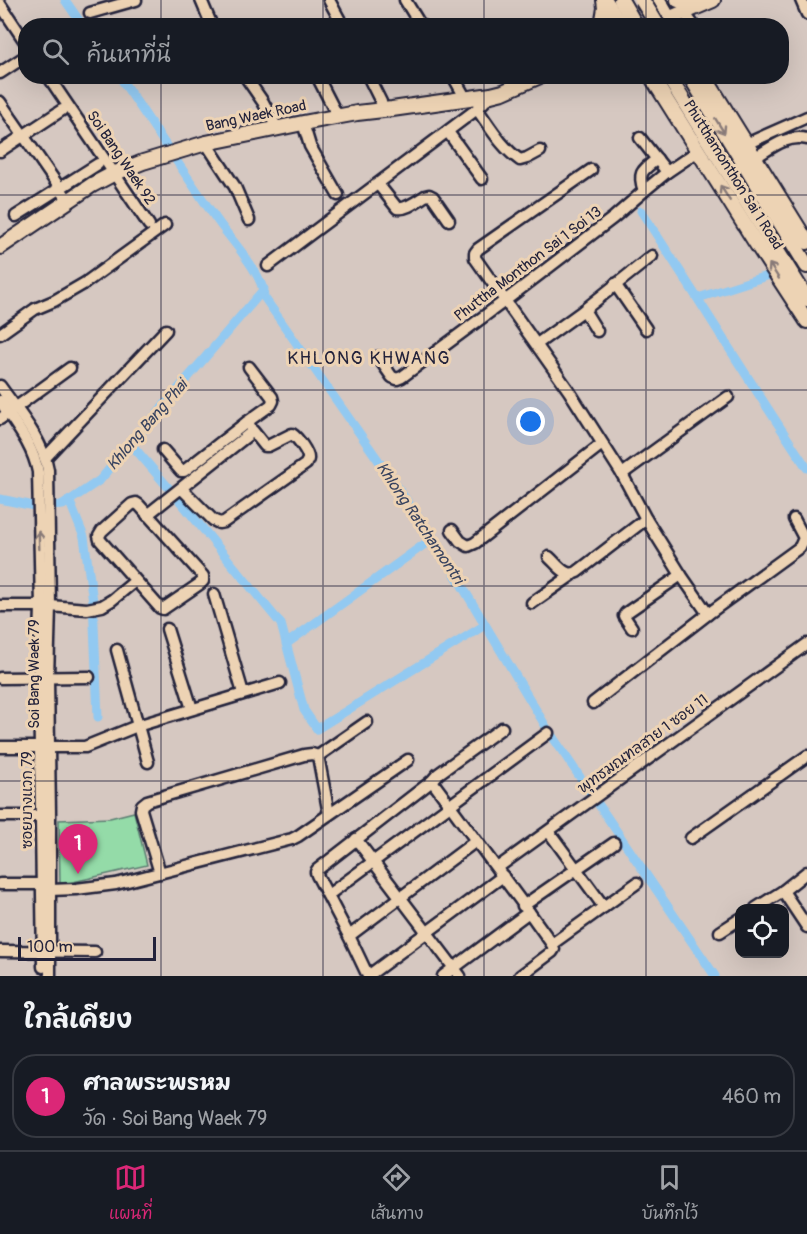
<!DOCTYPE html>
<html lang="th">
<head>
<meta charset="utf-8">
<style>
	body { margin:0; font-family:Pangolin,"Playpen Sans Thai",sans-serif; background:#242831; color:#f1f3f6 }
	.controls { position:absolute; right:18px; bottom:18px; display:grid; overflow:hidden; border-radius:12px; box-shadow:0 6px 24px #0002 }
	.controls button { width:54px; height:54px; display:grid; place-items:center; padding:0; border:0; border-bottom:2px solid #363941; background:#171b24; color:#f1f3f6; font:30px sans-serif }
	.scale { position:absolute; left:18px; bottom:15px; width:138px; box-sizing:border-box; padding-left:6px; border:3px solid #22223b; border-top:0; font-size:16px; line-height:21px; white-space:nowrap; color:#22223b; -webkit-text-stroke:4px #edd3b4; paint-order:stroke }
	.you { position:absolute; left:531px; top:422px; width:21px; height:21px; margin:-15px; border:4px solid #fff; border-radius:50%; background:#1a73e8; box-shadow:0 0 0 9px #1a73e833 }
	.badge { display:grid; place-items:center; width:39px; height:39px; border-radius:50%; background:#db2777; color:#fff; font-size:20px; font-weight:700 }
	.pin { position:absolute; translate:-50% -50px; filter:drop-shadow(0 2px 3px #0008) }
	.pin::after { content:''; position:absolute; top:32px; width:21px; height:18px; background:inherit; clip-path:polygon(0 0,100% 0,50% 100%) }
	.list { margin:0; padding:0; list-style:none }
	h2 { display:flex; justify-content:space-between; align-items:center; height:78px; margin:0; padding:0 24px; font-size:26px }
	h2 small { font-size:20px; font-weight:400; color:#9ea1a6 }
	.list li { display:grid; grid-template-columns:39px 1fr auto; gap:18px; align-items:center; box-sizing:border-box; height:84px; margin:0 12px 12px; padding:0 12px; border:2px solid #363941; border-radius:24px }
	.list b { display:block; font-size:22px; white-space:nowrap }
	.list p { margin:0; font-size:20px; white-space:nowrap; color:#9ea1a6 }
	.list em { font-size:20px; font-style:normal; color:#9ea1a6 }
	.icon { flex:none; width:33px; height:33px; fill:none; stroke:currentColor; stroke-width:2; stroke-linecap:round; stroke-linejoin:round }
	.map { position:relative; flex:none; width:807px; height:976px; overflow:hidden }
	.search { position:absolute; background:#171b24; box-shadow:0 6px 24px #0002; left:18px; right:18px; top:18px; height:66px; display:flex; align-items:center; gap:15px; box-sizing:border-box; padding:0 21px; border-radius:24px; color:#9ea1a6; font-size:22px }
	.sheet { height:174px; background:#171b24 }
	nav { display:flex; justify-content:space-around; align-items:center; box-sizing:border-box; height:84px; border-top:2px solid #363941; background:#171b24; font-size:16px; color:#9ea1a6 }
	nav a { display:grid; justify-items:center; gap:3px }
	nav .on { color:#db2777 }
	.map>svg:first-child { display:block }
	.green { fill:#94dba8; stroke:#5b7e72; stroke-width:1.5 }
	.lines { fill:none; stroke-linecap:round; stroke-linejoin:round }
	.canal { stroke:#92c9f1; stroke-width:9 }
	.minor-casing { stroke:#22223b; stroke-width:15 }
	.secondary-casing { stroke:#22223b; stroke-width:18 }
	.minor { stroke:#edd3b4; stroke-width:10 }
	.secondary { stroke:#edd3b4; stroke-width:14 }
	.secondary-bridge-casing { stroke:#22223b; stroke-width:18; stroke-linecap:butt }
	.secondary-bridge { stroke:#edd3b4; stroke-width:14 }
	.oneway { stroke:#887a78 }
	.grid { fill:none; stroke:#22223b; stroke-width:1.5; stroke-opacity:0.55 }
	.labels { text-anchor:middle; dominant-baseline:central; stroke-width:6; stroke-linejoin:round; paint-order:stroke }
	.street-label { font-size:15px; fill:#22223b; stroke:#edd3b4 }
	.water-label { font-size:16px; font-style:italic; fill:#38435f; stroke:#edd3b4 }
	.quarter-label { font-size:18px; letter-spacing:1.5px; fill:#22223b; stroke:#edd3b4 }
</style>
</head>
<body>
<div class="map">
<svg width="807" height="976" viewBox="0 0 807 976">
	<rect width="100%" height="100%" fill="#d6c8c1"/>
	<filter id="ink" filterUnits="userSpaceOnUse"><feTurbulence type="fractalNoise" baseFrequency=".0167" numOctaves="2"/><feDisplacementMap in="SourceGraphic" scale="12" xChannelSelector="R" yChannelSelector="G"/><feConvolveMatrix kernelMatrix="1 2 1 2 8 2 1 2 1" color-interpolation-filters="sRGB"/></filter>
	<g filter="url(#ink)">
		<path class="green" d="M134,812l13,53 -87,20 -1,-65 51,-2z"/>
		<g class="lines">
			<g class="canal">
				<path d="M65,0l18,26"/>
				<path d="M119,76c33,48 65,97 98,144 13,19 47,54 47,77l173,247 111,186 167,246"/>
				<path d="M641,211c56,85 109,172 166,257"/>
				<path d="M698,298l109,-35"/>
				<path d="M131,444l54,63 96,117 23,86 13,19 168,-104"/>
				<path d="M0,499l39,8 24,-2 37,-25 164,-191"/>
				<path d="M69,500l15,37 9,64 5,116"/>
				<path d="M286,644l147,-106"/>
			</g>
			<defs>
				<g id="minor">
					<path d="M201,0l11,26"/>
					<path d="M329,0l14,26"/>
					<path d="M405,0l16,26"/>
					<path d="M801,0l6,14"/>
					<path d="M0,4l26,39"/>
					<path d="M684,12l10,14"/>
					<path d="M90,13l46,-13"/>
					<path d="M0,73l26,-17"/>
					<path d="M48,76l101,149"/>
					<path d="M245,76l18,26 14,26"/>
					<path d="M317,76l21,41"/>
					<path d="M368,76l13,26 1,8"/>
					<path d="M453,76l13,23"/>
					<path d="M0,102l68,98"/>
					<path d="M477,109c13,18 25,39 43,51l7,-2 13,-7"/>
					<path d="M303,123l7,23 28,49"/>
					<path d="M448,132l34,47"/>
					<path d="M640,138l27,34"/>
					<path d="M206,143l29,44 14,33"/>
					<path d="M746,144l61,-27"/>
					<path d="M0,151l62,-41"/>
					<path d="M754,158c17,-10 33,-24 53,-19"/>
					<path d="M591,170l-113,79 -3,4v5l94,133 53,83 24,45 35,56 27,39"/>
					<path d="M378,184l19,24c9,2 20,-7 28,-12l4,-1 4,2 16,23"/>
					<path d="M644,191c-7,-19 -1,-21 13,-32"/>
					<path d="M16,216l82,-52"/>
					<path d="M268,266l209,-157 14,-14"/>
					<path d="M615,284l31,45"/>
					<path d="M584,310l13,21"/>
					<path d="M0,334l35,-25 19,-8 31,-18 80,-58"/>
					<path d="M537,344l47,-34 68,-54"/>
					<path d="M378,357l14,20 5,2 5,-2 104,-77 107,-82 31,-27 23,-19 31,-21"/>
					<path d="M249,367l23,30 1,4 -2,4 -24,17 3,4"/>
					<path d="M0,386c17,24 43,54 48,84l2,136 -2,72 2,137v161"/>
					<path d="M0,401c15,23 33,44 38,71l3,134 -2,72 4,289"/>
					<path d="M0,419l70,-51"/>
					<path d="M163,450l18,21h3l63,-49"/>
					<path d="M45,458l121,-128"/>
					<path d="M622,474l106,-77"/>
					<path d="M136,503l3,2 64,71v5l-2,2 -38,26 -3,-1 -60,-68 -1,-4 3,-5 30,-27z"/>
					<path d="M147,515l106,-84 12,15h3l24,-12c5,3 17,19 16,25 0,2 -2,3 -2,5l-82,58 -5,1 -6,-3 -32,-32"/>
					<path d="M452,530l8,11 8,5 7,-3 127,-99"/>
					<path d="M549,557c8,7 16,21 28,15l69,-53"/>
					<path d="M214,594l29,99"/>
					<path d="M532,603l40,-28"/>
					<path d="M0,606h50l37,3 15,-3 10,-6 23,-19"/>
					<path d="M632,628l-8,-12 2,-3 55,-38"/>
					<path d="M167,629l25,80"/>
					<path d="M117,650l31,112"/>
					<path d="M0,678l89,-1"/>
					<path d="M593,703l115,-89 92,-67 4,-9 -10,-19"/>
					<path d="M0,747h85l52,-21 143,-43"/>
					<path d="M318,756l49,-34"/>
					<path d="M432,781l97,131 23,32 2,5 -2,3 -32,24"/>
					<path d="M0,816h48"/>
					<path d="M549,832l55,75"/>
					<path d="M691,838l116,-82"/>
					<path d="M356,839l104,137"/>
					<path d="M497,868l310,-224"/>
					<path d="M160,873l-19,-63 1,-5 5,-4 157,-46 8,-1 6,2 11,58"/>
					<path d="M0,884h48"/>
					<path d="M50,890l26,-1 40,-5 176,-45 6,-3 110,-76"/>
					<path d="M783,891l24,36"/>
					<path d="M328,895l220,-162"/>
					<path d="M523,906l91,-63"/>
					<path d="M756,908l27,-17 24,-19"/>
					<path d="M720,932l20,-13"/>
					<path d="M349,936l127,-95"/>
					<path d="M552,944l85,-61"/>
					<path d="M0,951l95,1"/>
					<path d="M368,976l-19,-40 -32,-61 -1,-3 1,-2 115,-89 6,-7 64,-46"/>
					<path d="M368,976l135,-100"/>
					<path d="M443,976l86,-64"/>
				</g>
				<g id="secondary">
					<path d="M605,0l16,26"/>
					<path d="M621,0l15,26"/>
					<path d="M658,0l14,24"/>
					<path d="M678,0l24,3"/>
					<path d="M602,26l3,-18 -1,-8"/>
					<path d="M652,26l61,-26"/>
					<path d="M651,76l105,167 51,78"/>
					<path d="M668,76l139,223"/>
					<path d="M690,76l117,190"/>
					<path d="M704,76l103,166"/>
					<path d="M0,247l92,-62 21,-11 30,-12 63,-19 97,-20 54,-10 35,-4 99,-14 12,-3 37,-16"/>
				</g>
			</defs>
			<use href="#minor" class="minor-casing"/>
			<use href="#secondary" class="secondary-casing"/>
			<use href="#minor" class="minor"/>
			<use href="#secondary" class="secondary"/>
			<defs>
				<path id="secondary-bridge" d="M642,0l16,26"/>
			</defs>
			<use href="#secondary-bridge" class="secondary-bridge-casing"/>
			<use href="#secondary-bridge" class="secondary-bridge"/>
		</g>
		<defs><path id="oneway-shaft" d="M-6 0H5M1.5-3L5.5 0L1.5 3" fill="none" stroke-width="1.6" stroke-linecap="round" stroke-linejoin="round" transform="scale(1.5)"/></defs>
		<g class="oneway">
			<use href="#oneway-shaft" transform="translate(720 126) rotate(58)"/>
			<use href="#oneway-shaft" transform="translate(725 193) rotate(-122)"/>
			<use href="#oneway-shaft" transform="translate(774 271) rotate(-123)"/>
			<use href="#oneway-shaft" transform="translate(39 540) rotate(-92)"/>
		</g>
	</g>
	<path class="grid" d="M161,0v26M323,0v26M484,0v26M646,0v26M161,76v900M323,76v900M484,76v900M646,76v900M0,195h807M0,390h807M0,586h807M0,781h807"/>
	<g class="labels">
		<g class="street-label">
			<text transform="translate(256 116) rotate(-12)">Bang Waek Road</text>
			<text transform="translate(121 158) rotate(56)">Soi Bang Waek 92</text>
			<text transform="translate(733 175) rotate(58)">Phutthamonthon Sai 1 Road</text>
			<text transform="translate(528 264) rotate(-37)">Phuttha Monthon Sai 1 Soi 13</text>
			<text transform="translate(34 674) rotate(-90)">Soi Bang Waek 79</text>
			<text transform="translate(643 744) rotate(-36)">พุทธมณฑลสาย 1 ซอย 11</text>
			<text transform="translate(27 800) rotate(-90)">ซอยบางแวก 79</text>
		</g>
		<g class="water-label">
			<text transform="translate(147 425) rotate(-49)">Khlong Bang Phai</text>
			<text transform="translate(420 523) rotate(56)">Khlong Ratchamontri</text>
		</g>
		<g class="quarter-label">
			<text x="369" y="358">KHLONG KHWANG</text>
		</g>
	</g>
</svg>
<div class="controls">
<button><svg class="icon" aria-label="locate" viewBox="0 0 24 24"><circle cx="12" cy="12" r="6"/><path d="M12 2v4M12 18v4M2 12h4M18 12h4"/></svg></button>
</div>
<div class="scale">100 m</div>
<div class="you"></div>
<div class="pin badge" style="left:78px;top:874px">1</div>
<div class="search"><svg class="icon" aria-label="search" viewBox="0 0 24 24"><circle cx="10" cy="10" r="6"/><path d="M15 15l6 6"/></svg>ค้นหาที่นี่</div>
</div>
<section class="sheet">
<h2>ใกล้เคียง<small></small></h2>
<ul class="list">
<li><span class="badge">1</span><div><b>ศาลพระพรหม</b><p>วัด · Soi Bang Waek 79</p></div><em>460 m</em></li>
</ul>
</section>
<nav>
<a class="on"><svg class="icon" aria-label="map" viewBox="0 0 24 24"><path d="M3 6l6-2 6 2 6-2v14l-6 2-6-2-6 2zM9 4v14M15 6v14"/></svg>แผนที่</a>
<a><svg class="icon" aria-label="directions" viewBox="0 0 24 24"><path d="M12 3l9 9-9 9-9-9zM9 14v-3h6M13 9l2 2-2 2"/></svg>เส้นทาง</a>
<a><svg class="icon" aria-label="saved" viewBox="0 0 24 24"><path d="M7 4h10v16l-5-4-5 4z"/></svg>บันทึกไว้</a>
</nav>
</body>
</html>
